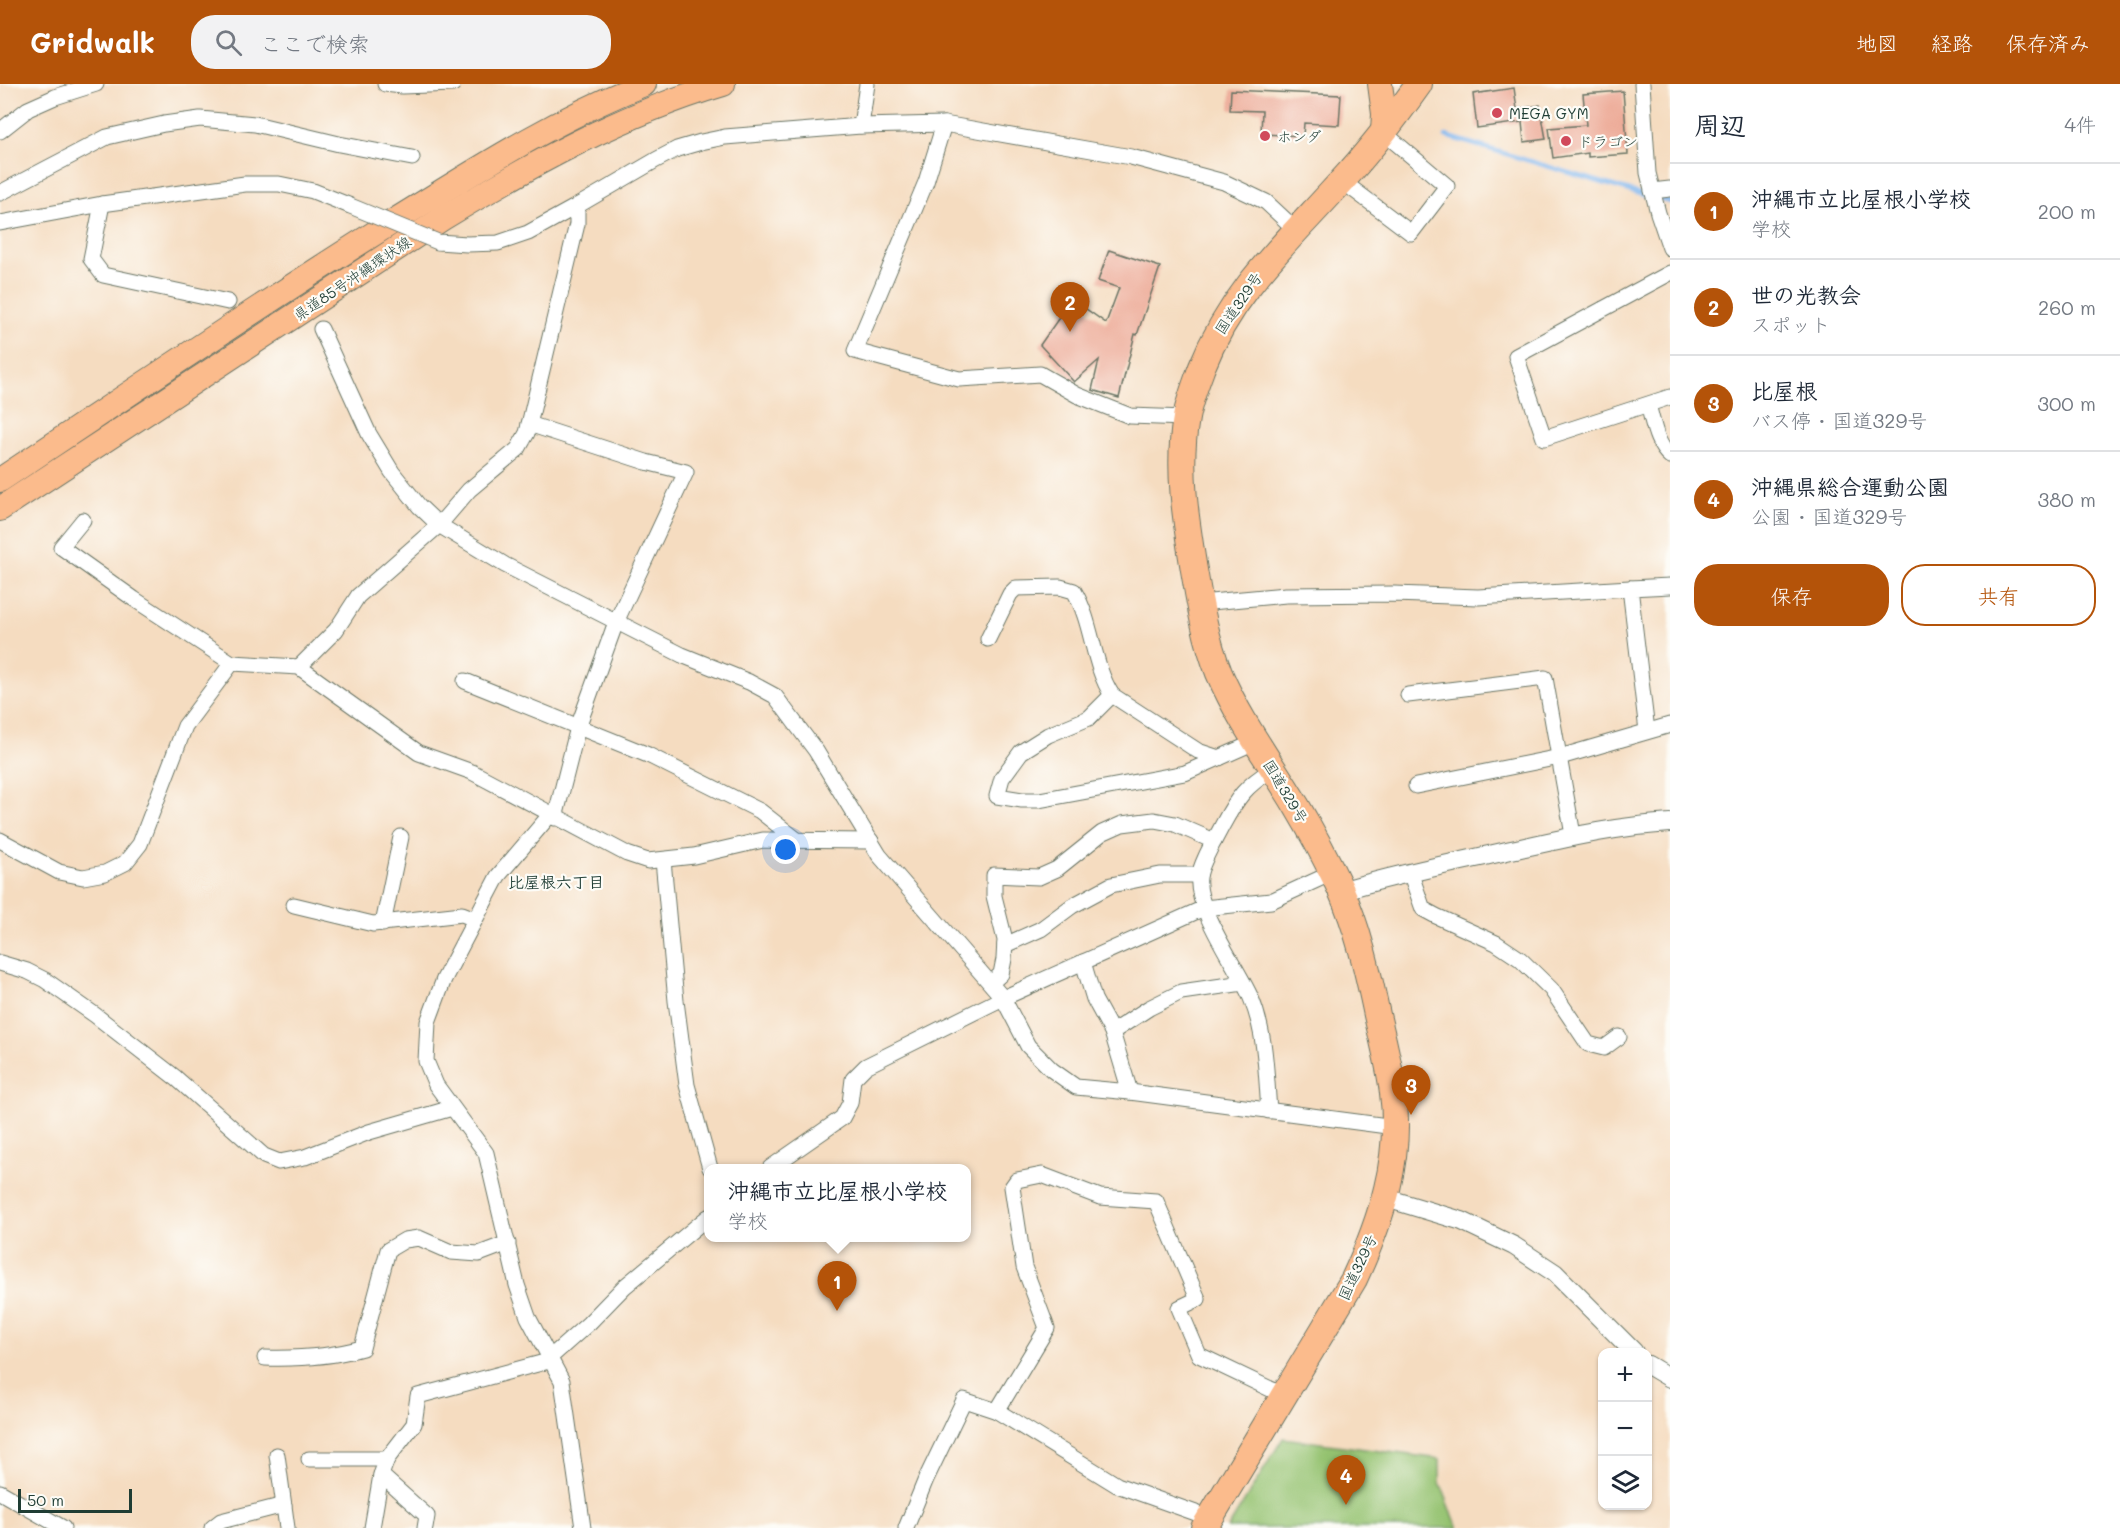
<!DOCTYPE html>
<html lang="ja">
<head>
<meta charset="utf-8">
<style>
	body { margin:0; font-family:Mali,"Klee One",sans-serif; background:#f2f2f3; color:#1f2937 }
	.controls { position:absolute; right:18px; bottom:18px; display:grid; overflow:hidden; border-radius:12px; box-shadow:0 2px 4px #0004 }
	.controls button { width:54px; height:54px; display:grid; place-items:center; padding:0; border:0; border-bottom:2px solid #e0e1e3; background:#fff; color:#1f2937; font:30px sans-serif }
	.scale { position:absolute; left:18px; bottom:15px; width:114px; box-sizing:border-box; padding-left:6px; border:3px solid #1f3d34; border-top:0; font-size:16px; line-height:21px; white-space:nowrap; color:#1f3d34; -webkit-text-stroke:4px #fdfcf7; paint-order:stroke }
	.you { position:absolute; left:786px; top:766px; width:21px; height:21px; margin:-15px; border:4px solid #fff; border-radius:50%; background:#1a73e8; box-shadow:0 0 0 9px #1a73e833 }
	.badge { display:grid; place-items:center; width:39px; height:39px; border-radius:50%; background:#b45309; color:#fff; font-size:20px; font-weight:700 }
	.pin { position:absolute; translate:-50% -50px; filter:drop-shadow(0 2px 3px #0008) }
	.pin::after { content:''; position:absolute; top:32px; width:21px; height:18px; background:inherit; clip-path:polygon(0 0,100% 0,50% 100%) }
	.popup { position:absolute; left:704px; top:1080px; width:267px; height:78px; box-sizing:border-box; display:grid; place-content:center; border-radius:12px; background:#fff; filter:drop-shadow(0 2px 4px #0005); font-size:20px; white-space:nowrap; color:#747a83 }
	.popup b { font-size:22px; color:#1f2937 }
	.popup::after { content:''; position:absolute; left:50%; top:100%; margin-left:-12px; border:12px solid transparent; border-top-color:#fff }
	.list { margin:0; padding:0; list-style:none }
	h2 { display:flex; justify-content:space-between; align-items:center; height:78px; margin:0; padding:0 24px; font-size:26px }
	h2 small { font-size:20px; font-weight:400; color:#747a83 }
	.list li { display:grid; grid-template-columns:39px 1fr auto; gap:18px; align-items:center; box-sizing:border-box; height:96px; padding:0 24px; border-top:2px solid #e0e1e3 }
	.list b { display:block; font-size:22px; white-space:nowrap }
	.list p { margin:0; font-size:20px; white-space:nowrap; color:#747a83 }
	.list em { font-size:20px; font-style:normal; color:#747a83 }
	.actions { display:flex; gap:12px; padding:18px 24px }
	.actions a { flex:1; padding:14px 0; border:2px solid #b45309; border-radius:24px; text-align:center; font-size:21px; color:#b45309 }
	.actions .main { background:#b45309; color:#fff }
	.icon { flex:none; width:33px; height:33px; fill:none; stroke:currentColor; stroke-width:2; stroke-linecap:round; stroke-linejoin:round }
	.map { position:relative; flex:none; width:1670px; height:1444px; overflow:hidden }
	header { display:flex; align-items:center; gap:36px; box-sizing:border-box; height:84px; padding:0 30px; background:#b45309; color:#fff }
	header strong { font-size:28px }
	nav { display:flex; gap:33px; margin-inline-start:auto; font-size:21px }
	.search { width:420px; height:54px; background:#f2f2f3; display:flex; align-items:center; gap:15px; box-sizing:border-box; padding:0 21px; border-radius:24px; color:#747a83; font-size:22px }
	main { display:flex }
	aside { flex:1; background:#fff }
	.map>svg:first-child { display:block }
	.green { fill:#94c270; stroke:#5a8052; stroke-width:1.5 }
	.lines { fill:none; stroke-linecap:round; stroke-linejoin:round }
	.stream { stroke:#7fb6ee; stroke-width:4.5 }
	.building { fill:#edaa97 }
	.minor-casing { stroke:#6a7565; stroke-width:17 }
	.tertiary-casing { stroke:#6a7565; stroke-width:20 }
	.primary-casing { stroke:#6a7565; stroke-width:26 }
	.trunk-casing { stroke:#6a7565; stroke-width:28 }
	.minor { stroke:#fff; stroke-width:15 }
	.tertiary { stroke:#fff; stroke-width:18 }
	.primary { stroke:#fbbb8c; stroke-width:24 }
	.trunk { stroke:#fbbb8c; stroke-width:26 }
	.minor-bridge-casing { stroke:#6a7565; stroke-width:17; stroke-linecap:butt }
	.minor-bridge { stroke:#fff; stroke-width:15 }
	.poi-dot { fill:#d1495b; stroke:#fdfcf7; stroke-width:2 }
	.labels { text-anchor:middle; dominant-baseline:central; stroke-width:4.5; stroke-linejoin:round; paint-order:stroke }
	.poi-label { font-size:15px; fill:#1f3d34; stroke:#fdfcf7; text-anchor:start }
	.street-label { font-size:15px; fill:#1f3d34; stroke:#fdfcf7 }
	.neighbourhood-label { font-size:16px; font-weight:bold; fill:#1f3d34; stroke:#fdfcf7 }
</style>
</head>
<body>
<header>
<strong>Gridwalk</strong>
<div class="search"><svg class="icon" aria-label="search" viewBox="0 0 24 24"><circle cx="10" cy="10" r="6"/><path d="M15 15l6 6"/></svg>ここで検索</div>
<nav><a>地図</a><a>経路</a><a>保存済み</a></nav>
</header>
<main>
<div class="map">
<svg width="1670" height="1444" viewBox="0 0 1670 1444">
	<rect width="100%" height="100%" fill="#fdfcf7"/>
	<filter id="ink" filterUnits="userSpaceOnUse"><feTurbulence type="fractalNoise" baseFrequency=".0167" numOctaves="2"/><feDisplacementMap in="SourceGraphic" scale="12" xChannelSelector="R" yChannelSelector="G"/><feConvolveMatrix kernelMatrix="1 2 1 2 8 2 1 2 1" color-interpolation-filters="sRGB"/></filter>
	<filter id="wash" filterUnits="userSpaceOnUse"><feTurbulence type="fractalNoise" baseFrequency=".008" numOctaves="4" result="noise"/><feDisplacementMap in="SourceGraphic" scale="24" xChannelSelector="R" yChannelSelector="G"/><feGaussianBlur stdDeviation="1.35" result="paint"/><feColorMatrix in="noise" values="0 0 0 0 0 0 0 0 0 0 0 0 0 0 0 0 0 1.4 0 .05"/><feComposite in="paint" operator="in"/></filter>
	<g filter="url(#wash)">
		<rect width="100%" height="100%" fill="#f5dcc0"/>
		<path class="green" d="M1283,1354l157,21v23l18,46h-230z"/>
		<g class="lines">
			<g class="stream">
				<path d="M1446,52l204,61"/>
				<path d="M1658,115l12,3"/>
			</g>
		</g>
		<g id="blocks">
			<g class="building">
				<path d="M1514,4l3,21 23,-4 6,34 -22,3 -2,-20 -45,6 -4,-34z"/>
				<path d="M1231,6l110,5 -2,30 -35,-2 -1,13 -42,-2 1,-23 -32,-1z"/>
				<path d="M1623,7l5,63 -40,3v-4l-35,5 -4,-30 37,-3 -3,-31z"/>
				<path d="M1109,166l51,17 -23,68 -2,-1 -16,64 -27,-8 7,-30 -25,22 -34,-37 32,-46 34,24 13,-35 -21,-7z"/>
			</g>
		</g>
	</g>
	<g filter="url(#ink)">
		<use href="#blocks" fill-opacity="0" stroke="#6a7565" stroke-width="1.5"/>
		<g class="lines">
			<defs>
				<g id="minor">
					<path d="M385,0l17,2 51,-2"/>
					<path d="M1642,0l6,89 10,40 12,35"/>
					<path d="M944,40l-18,58 -71,169 104,28 81,-5 37,21 53,21 56,2"/>
					<path d="M861,42l6,-42"/>
					<path d="M0,47l28,-22 27,-12 41,-13"/>
					<path d="M1342,97l69,52 36,-47 -64,-54"/>
					<path d="M1652,107l18,-2"/>
					<path d="M0,109l107,-56 57,-13 36,-5 55,5 84,20 73,14"/>
					<path d="M102,120l-11,55 12,16 125,27"/>
					<path d="M0,139l102,-19 143,-20h34l34,7 35,14"/>
					<path d="M438,158l29,2 31,-1 30,-10 49,-27 79,-46 21,-11 24,-7 24,-5 136,-11 83,-2 187,33 93,25 42,20 30,28"/>
					<path d="M1670,189l-154,83 28,82 126,-41"/>
					<path d="M321,245l48,105 23,38 27,34 20,19 66,40 177,90 67,27 26,14 41,55 63,104 124,143 25,48 24,24 24,17 54,5 265,35"/>
					<path d="M1648,321c5,16 8,40 22,51"/>
					<path d="M529,340l117,38 40,10 -70,150 -38,105 -23,91"/>
					<path d="M83,436l-22,27 73,52 98,64 67,4 120,86 53,19 155,82 21,7 46,-5 69,-16 108,1"/>
					<path d="M1200,519l86,-8 108,-1 84,3 152,-9"/>
					<path d="M988,555l22,-45 6,-6 44,-1 14,4c19,32 18,73 38,104l86,56 21,7"/>
					<path d="M299,583l37,-37 22,-34 81,-71 30,-35 49,-41 9,-16 50,-209v-18"/>
					<path d="M465,597l183,74 112,56 37,29"/>
					<path d="M1112,611l-23,23 -41,17 -27,17 -19,26 -5,18 25,4h17l146,-27 70,-31"/>
					<path d="M1408,611l137,-17 28,157"/>
					<path d="M1647,647l-17,-143 40,-2"/>
					<path d="M1416,702l144,-29 110,-32"/>
					<path d="M550,731l-52,61 -54,103 -16,43 -2,39 10,24 50,68 31,132 11,32 34,64 21,147"/>
					<path d="M0,756l59,32 24,5 22,-4 20,-10 15,-19 45,-118 47,-63"/>
					<path d="M663,776l13,141 11,84 23,83"/>
					<path d="M1410,788l13,37 13,7 60,27 24,16 31,30 37,55 16,4 15,-11"/>
					<path d="M294,821l79,19 89,-10 13,5"/>
					<path d="M383,840l18,-87"/>
					<path d="M1005,861l36,-16 31,-23 39,-21 49,-10h39"/>
					<path d="M1083,878l11,37 18,33 18,60"/>
					<path d="M0,879l27,8 18,9 50,35 81,63 88,78 15,6 26,-5 64,-25 83,-24"/>
					<path d="M991,899l10,-9 3,-15 1,-19 -11,-44v-21l45,2 18,-8 45,-36 20,-9 32,-4 21,4 39,17"/>
					<path d="M1112,948l37,-24 32,-16 62,-9"/>
					<path d="M1269,1027c-3,-38 -3,-77 -18,-113 -14,-32 -56,-88 -52,-121 2,-15 16,-37 23,-51 15,-28 23,-40 51,-57"/>
					<path d="M770,1084l72,-50 8,-15 3,-24 13,-13 137,-68 201,-90 67,-7 61,-28"/>
					<path d="M265,1274c34,1 65,-1 97,-10l26,-98 17,-10 14,-2 32,14 28,2 29,-11"/>
					<path d="M997,1327l50,-83 -23,-61 -12,-80 5,-7 25,-5 58,22 56,4 42,98 -19,9 20,47 84,40"/>
					<path d="M277,1371l10,73"/>
					<path d="M309,1375h78"/>
					<path d="M381,1391l46,41 -2,12"/>
					<path d="M0,1408l63,36"/>
					<path d="M212,1444l9,-7 63,-16"/>
					<path d="M372,1444l9,-53 6,-16 27,-35 4,-28 127,-34 44,-39 35,-36 84,-70"/>
					<path d="M906,1444l20,-49 38,-79 33,11 120,74 93,33"/>
				</g>
				<g id="tertiary">
					<path d="M1341,807c52,-16 104,-26 157,-38 60,-13 110,-26 172,-30"/>
					<path d="M1386,1114l76,23 52,25 41,27 79,79"/>
					<path d="M1648,1281l22,13"/>
				</g>
				<g id="primary">
					<path d="M1380,0l4,30 -1,18"/>
					<path d="M0,396c131,-87 261,-176 394,-259 81,-50 161,-102 250,-137"/>
					<path d="M0,425l443,-291c89,-54 179,-104 280,-134"/>
				</g>
				<path id="trunk" d="M1204,1444l150,-249c27,-58 48,-121 39,-186 -3,-26 -10,-52 -16,-78 -9,-43 -19,-87 -37,-127 -13,-28 -28,-56 -44,-83 -26,-43 -57,-85 -77,-132 -13,-33 -19,-68 -25,-103 -8,-49 -17,-102 -8,-152 3,-17 10,-35 16,-51 30,-76 85,-125 138,-184 29,-31 55,-65 79,-99"/>
			</defs>
			<use href="#minor" class="minor-casing"/>
			<use href="#tertiary" class="tertiary-casing"/>
			<use href="#primary" class="primary-casing"/>
			<use href="#trunk" class="trunk-casing"/>
			<use href="#minor" class="minor"/>
			<use href="#tertiary" class="tertiary"/>
			<use href="#primary" class="primary"/>
			<use href="#trunk" class="trunk"/>
			<defs>
				<path id="minor-bridge" d="M348,121l90,37"/>
			</defs>
			<use href="#minor-bridge" class="minor-bridge-casing"/>
			<use href="#minor-bridge" class="minor-bridge"/>
		</g>
	</g>
	<g class="poi-dot">
		<circle cx="1497" cy="29" r="6"/>
		<circle cx="1265" cy="52" r="6"/>
		<circle cx="1566" cy="57" r="6"/>
	</g>
	<g class="labels">
		<g class="poi-label">
			<text x="1509" y="29">MEGA GYM</text>
			<text x="1277" y="52">ホンダ</text>
			<text x="1578" y="57">ドラゴン</text>
		</g>
		<g class="street-label">
			<text transform="translate(352 194) rotate(-34)">県道85号沖縄環状線</text>
			<text transform="translate(1238 219) rotate(-56)">国道329号</text>
			<text transform="translate(1286 707) rotate(59)">国道329号</text>
			<text transform="translate(1357 1183) rotate(-65)">国道329号</text>
		</g>
		<g class="neighbourhood-label">
			<text x="556" y="797">比屋根六丁目</text>
		</g>
	</g>
</svg>
<div class="controls">
<button>+</button>
<button>−</button>
<button><svg class="icon" aria-label="layers" viewBox="0 0 24 24"><path d="M12 4l9 5-9 5-9-5zM3 14l9 5 9-5"/></svg></button>
</div>
<div class="scale">50 m</div>
<div class="you"></div>
<div class="pin badge" style="left:837px;top:1227px">1</div>
<div class="popup"><b>沖縄市立比屋根小学校</b>学校</div>
<div class="pin badge" style="left:1070px;top:248px">2</div>
<div class="pin badge" style="left:1411px;top:1031px">3</div>
<div class="pin badge" style="left:1346px;top:1421px">4</div>
</div>
<aside>
<h2>周辺<small>4件</small></h2>
<ul class="list">
<li><span class="badge">1</span><div><b>沖縄市立比屋根小学校</b><p>学校</p></div><em>200 m</em></li>
<li><span class="badge">2</span><div><b>世の光教会</b><p>スポット</p></div><em>260 m</em></li>
<li><span class="badge">3</span><div><b>比屋根</b><p>バス停 · 国道329号</p></div><em>300 m</em></li>
<li><span class="badge">4</span><div><b>沖縄県総合運動公園</b><p>公園 · 国道329号</p></div><em>380 m</em></li>
</ul>
<div class="actions"><a class="main">保存</a><a>共有</a></div>
</aside>
</main>
</body>
</html>
